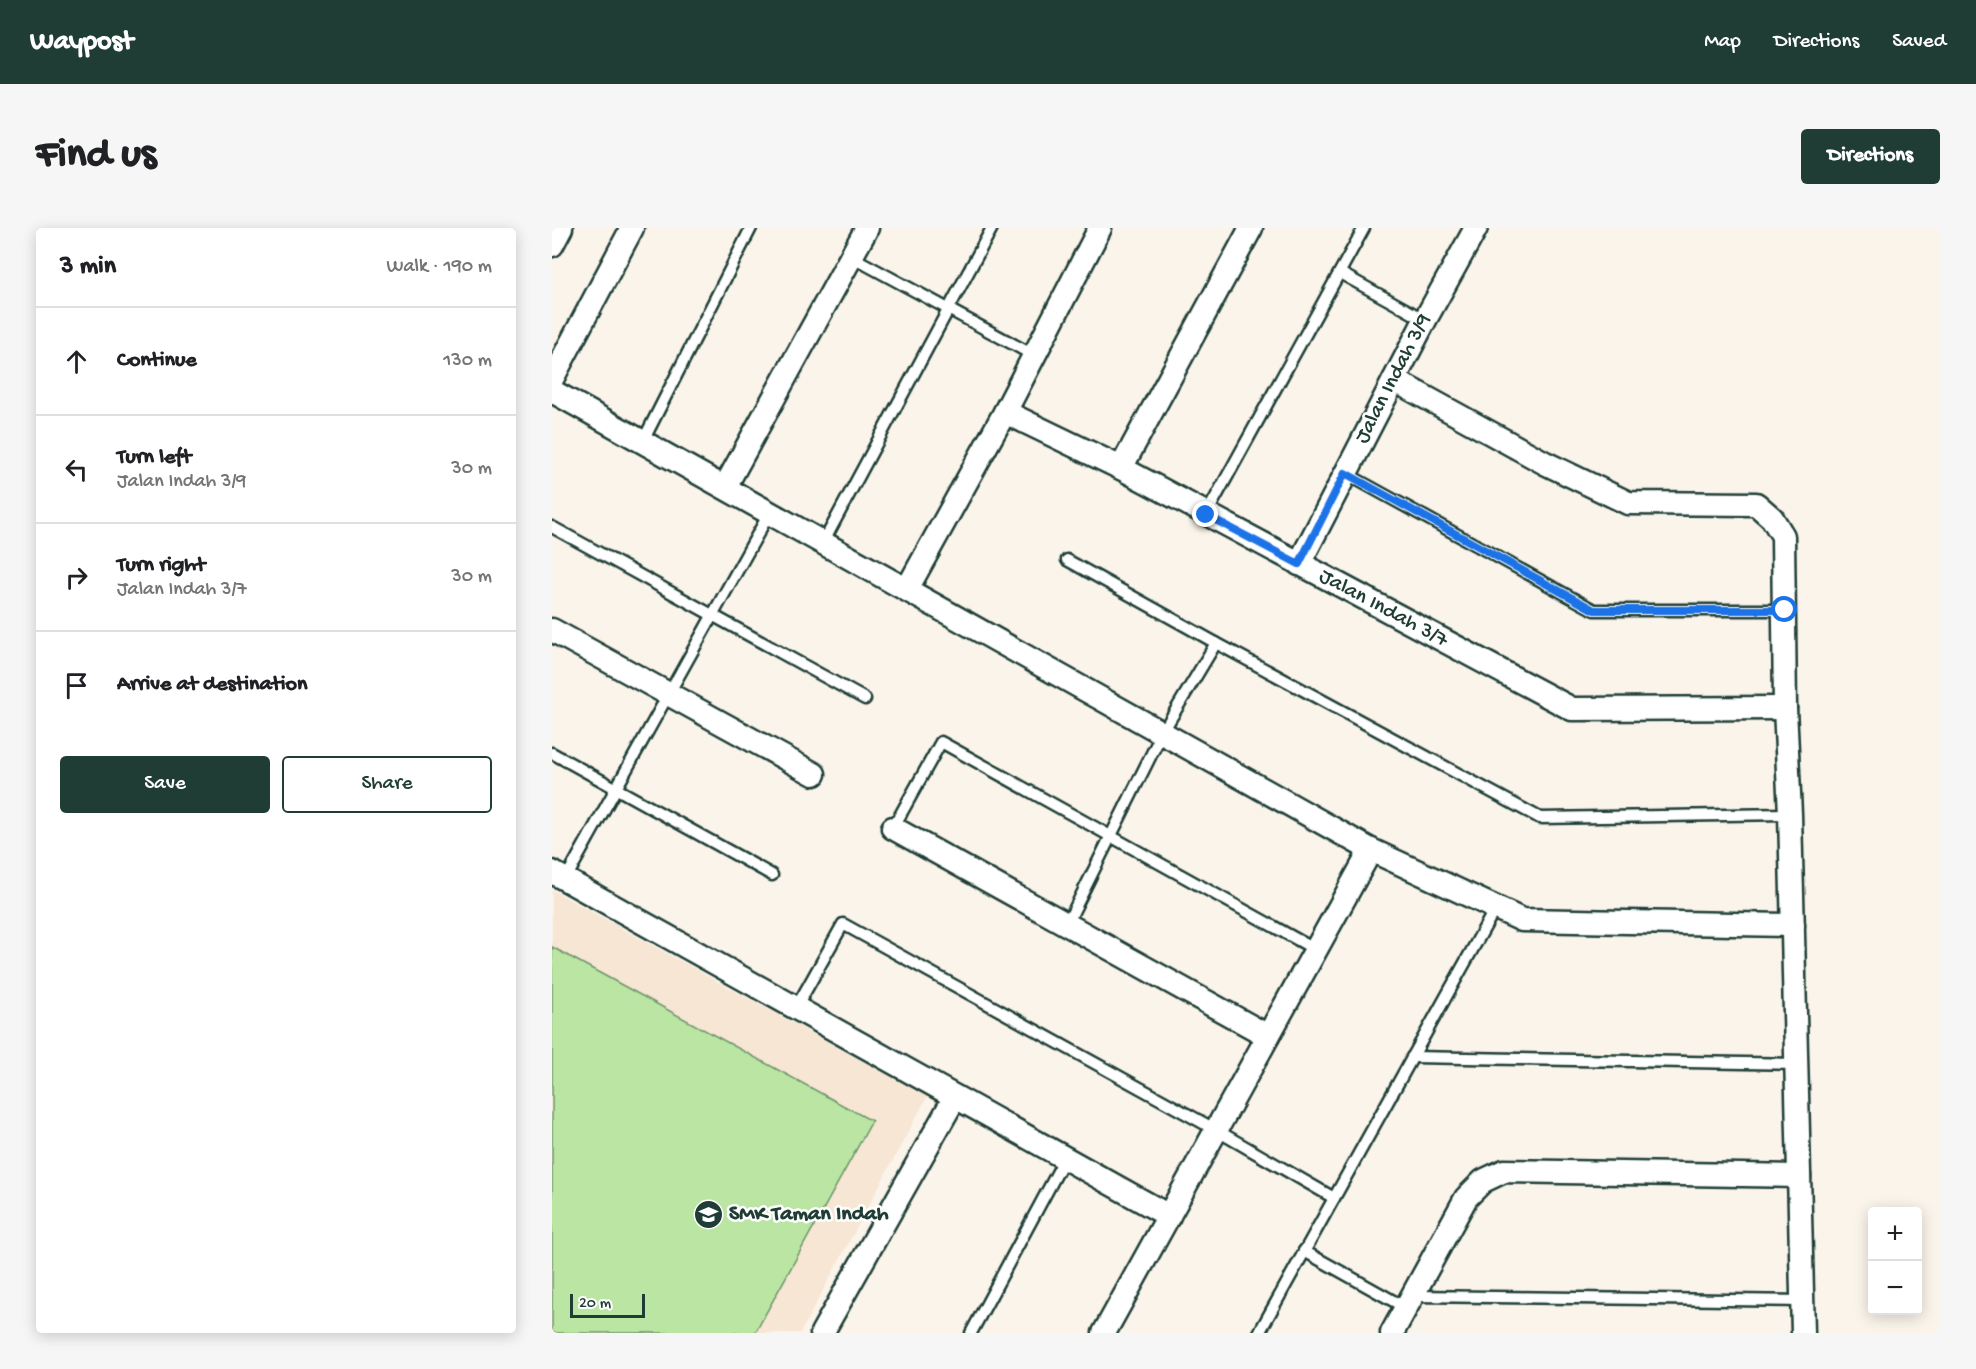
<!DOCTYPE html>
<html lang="en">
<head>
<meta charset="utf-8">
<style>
	body { margin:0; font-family:"Gochi Hand",sans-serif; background:#f6f6f6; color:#202124 }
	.controls { position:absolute; right:18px; bottom:18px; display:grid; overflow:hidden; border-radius:6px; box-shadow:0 3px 15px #0003 }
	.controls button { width:54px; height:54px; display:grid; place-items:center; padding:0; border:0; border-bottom:2px solid #e0e0e0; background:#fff; color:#202124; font:30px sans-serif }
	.scale { position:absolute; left:18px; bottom:15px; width:75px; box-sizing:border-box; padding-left:6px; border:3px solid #1f3d34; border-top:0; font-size:16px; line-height:21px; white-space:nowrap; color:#1f3d34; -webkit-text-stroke:4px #fff; paint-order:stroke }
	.stop { position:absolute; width:18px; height:18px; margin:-14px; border:4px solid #1a73e8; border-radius:50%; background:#fff }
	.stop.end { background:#1a73e8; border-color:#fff; box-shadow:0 2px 6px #0008 }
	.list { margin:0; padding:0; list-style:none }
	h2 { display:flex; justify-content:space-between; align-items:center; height:78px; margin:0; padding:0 24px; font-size:26px }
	h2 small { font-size:20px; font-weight:400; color:#757577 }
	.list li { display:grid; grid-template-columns:39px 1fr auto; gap:18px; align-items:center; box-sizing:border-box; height:108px; padding:0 24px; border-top:2px solid #e0e0e0 }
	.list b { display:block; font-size:22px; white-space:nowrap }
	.list p { margin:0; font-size:20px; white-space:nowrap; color:#757577 }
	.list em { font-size:20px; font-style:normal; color:#757577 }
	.actions { display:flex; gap:12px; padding:18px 24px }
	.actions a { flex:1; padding:14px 0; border:2px solid #1f3d34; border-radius:6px; text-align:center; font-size:21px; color:#1f3d34 }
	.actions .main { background:#1f3d34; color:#fff }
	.icon { flex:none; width:33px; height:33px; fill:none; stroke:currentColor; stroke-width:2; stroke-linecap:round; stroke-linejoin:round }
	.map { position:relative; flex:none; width:1388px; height:1105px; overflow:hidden; border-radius:6px }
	header { display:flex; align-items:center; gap:36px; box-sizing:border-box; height:84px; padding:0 30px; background:#1f3d34; color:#fff }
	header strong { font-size:28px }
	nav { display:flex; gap:33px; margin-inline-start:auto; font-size:21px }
	.intro { display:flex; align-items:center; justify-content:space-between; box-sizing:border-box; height:144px; padding:0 36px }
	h1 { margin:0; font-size:42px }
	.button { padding:15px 27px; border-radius:6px; background:#1f3d34; color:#fff; font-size:21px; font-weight:700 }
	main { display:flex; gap:36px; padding:0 36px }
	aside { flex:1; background:#fff; border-radius:6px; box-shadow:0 3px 15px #0003 }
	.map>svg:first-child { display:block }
	.built { fill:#f6e6d3 }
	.green { fill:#bae5a2; stroke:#6c916b; stroke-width:1.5 }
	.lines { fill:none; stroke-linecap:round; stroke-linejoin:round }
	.lane-casing { stroke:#1f3d34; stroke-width:15 }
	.street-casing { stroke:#1f3d34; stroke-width:27 }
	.lane { stroke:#fff; stroke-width:10 }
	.street { stroke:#fff; stroke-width:22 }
	.route { stroke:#1a73e8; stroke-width:8 }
	.labels { text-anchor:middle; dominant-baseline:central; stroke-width:5; stroke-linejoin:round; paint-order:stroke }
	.street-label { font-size:22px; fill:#1f3d34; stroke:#fff }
	.poi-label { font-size:22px; font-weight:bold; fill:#1f3d34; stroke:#fff; text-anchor:start }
</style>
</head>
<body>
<header>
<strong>Waypost</strong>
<nav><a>Map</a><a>Directions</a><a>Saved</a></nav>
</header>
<div class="intro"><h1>Find us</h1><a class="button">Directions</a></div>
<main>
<aside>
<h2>3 min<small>Walk · 190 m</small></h2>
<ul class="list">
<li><svg class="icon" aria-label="ahead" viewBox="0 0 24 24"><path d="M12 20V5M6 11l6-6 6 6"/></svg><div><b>Continue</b></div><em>130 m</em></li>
<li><svg class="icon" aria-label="left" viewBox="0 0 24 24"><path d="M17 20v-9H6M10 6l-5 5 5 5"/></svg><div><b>Turn left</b><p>Jalan Indah 3/9</p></div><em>30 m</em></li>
<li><svg class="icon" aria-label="right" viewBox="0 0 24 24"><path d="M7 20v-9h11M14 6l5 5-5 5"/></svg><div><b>Turn right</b><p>Jalan Indah 3/7</p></div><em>30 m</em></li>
<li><svg class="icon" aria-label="arrive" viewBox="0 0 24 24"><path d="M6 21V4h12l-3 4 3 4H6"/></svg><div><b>Arrive at destination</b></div></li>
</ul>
<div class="actions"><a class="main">Save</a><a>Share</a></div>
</aside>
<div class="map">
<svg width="1388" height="1105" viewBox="0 0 1388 1105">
	<rect width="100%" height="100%" fill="#fbf4eb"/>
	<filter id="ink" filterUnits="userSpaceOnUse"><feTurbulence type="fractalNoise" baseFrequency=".0167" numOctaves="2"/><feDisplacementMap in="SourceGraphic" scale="12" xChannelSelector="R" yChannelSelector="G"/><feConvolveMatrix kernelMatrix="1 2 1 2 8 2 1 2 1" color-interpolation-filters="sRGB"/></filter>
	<g filter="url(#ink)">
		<path class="built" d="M0,662l375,207 -127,236h-248z"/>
		<path class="green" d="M0,719l320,174 -117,212h-203z"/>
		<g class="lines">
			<defs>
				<g id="lane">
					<path d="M300,29l183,99"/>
					<path d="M788,45l85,47"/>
					<path d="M91,213l108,-213"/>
					<path d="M793,245l249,137h191"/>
					<path d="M654,287l158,-287"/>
					<path d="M0,299l313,172"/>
					<path d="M271,315l169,-315"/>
					<path d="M515,332l149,83 324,175 250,-4"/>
					<path d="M0,525l220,122"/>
					<path d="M341,600l48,-86 375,208"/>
					<path d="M13,652l205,-368"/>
					<path d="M515,696l95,-191 54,-90"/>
					<path d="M244,780l47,-84 373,206 118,68"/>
					<path d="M860,829l383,7"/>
					<path d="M752,1023l102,57"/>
					<path d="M861,1068l390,5"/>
					<path d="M419,1105l94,-175"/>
					<path d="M707,1105l237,-426"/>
				</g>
				<g id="street">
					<path d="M0,17l9,-17"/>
					<path d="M0,151l80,-151"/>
					<path d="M842,152l151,83 83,40 128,1 16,14 11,18 2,172 5,106 13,519"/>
					<path d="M0,163l819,459"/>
					<path d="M453,184l116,56 451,241 213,-1"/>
					<path d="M569,240l130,-240"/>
					<path d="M173,259l142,-259"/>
					<path d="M747,336l126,-244 51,-92"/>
					<path d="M355,361l98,-177 95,-184"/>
					<path d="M0,402l262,144"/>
					<path d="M341,600l375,208"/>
					<path d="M0,644l617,344"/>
					<path d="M270,1105l133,-236"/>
					<path d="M552,1105l267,-483 151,70 271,5"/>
					<path d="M840,1105l74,-135 17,-17 21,-10 295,5"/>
				</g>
			</defs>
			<use href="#lane" class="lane-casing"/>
			<use href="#street" class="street-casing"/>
			<use href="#lane" class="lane"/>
			<use href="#street" class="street"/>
		</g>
	</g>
	<g class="lines" filter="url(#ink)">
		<path class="route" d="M654,287l93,49 46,-91 249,137h191"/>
	</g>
	<defs>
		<symbol id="school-disc" viewBox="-11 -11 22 22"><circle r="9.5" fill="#1f3d34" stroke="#fff"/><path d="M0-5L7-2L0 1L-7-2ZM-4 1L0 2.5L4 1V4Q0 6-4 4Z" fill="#fff"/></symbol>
	</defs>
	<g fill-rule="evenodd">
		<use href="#school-disc" x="140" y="970" width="33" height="33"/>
	</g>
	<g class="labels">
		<g class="street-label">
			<text transform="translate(842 151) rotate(-63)">Jalan Indah 3/9</text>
			<text transform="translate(831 381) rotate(28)">Jalan Indah 3/7</text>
		</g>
		<g class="poi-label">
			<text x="177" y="987">SMK Taman Indah</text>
		</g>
	</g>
</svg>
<div class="controls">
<button>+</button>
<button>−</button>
</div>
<div class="scale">20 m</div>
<div class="stop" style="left:1233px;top:382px"></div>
<div class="stop end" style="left:654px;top:287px"></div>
</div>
</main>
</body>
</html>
